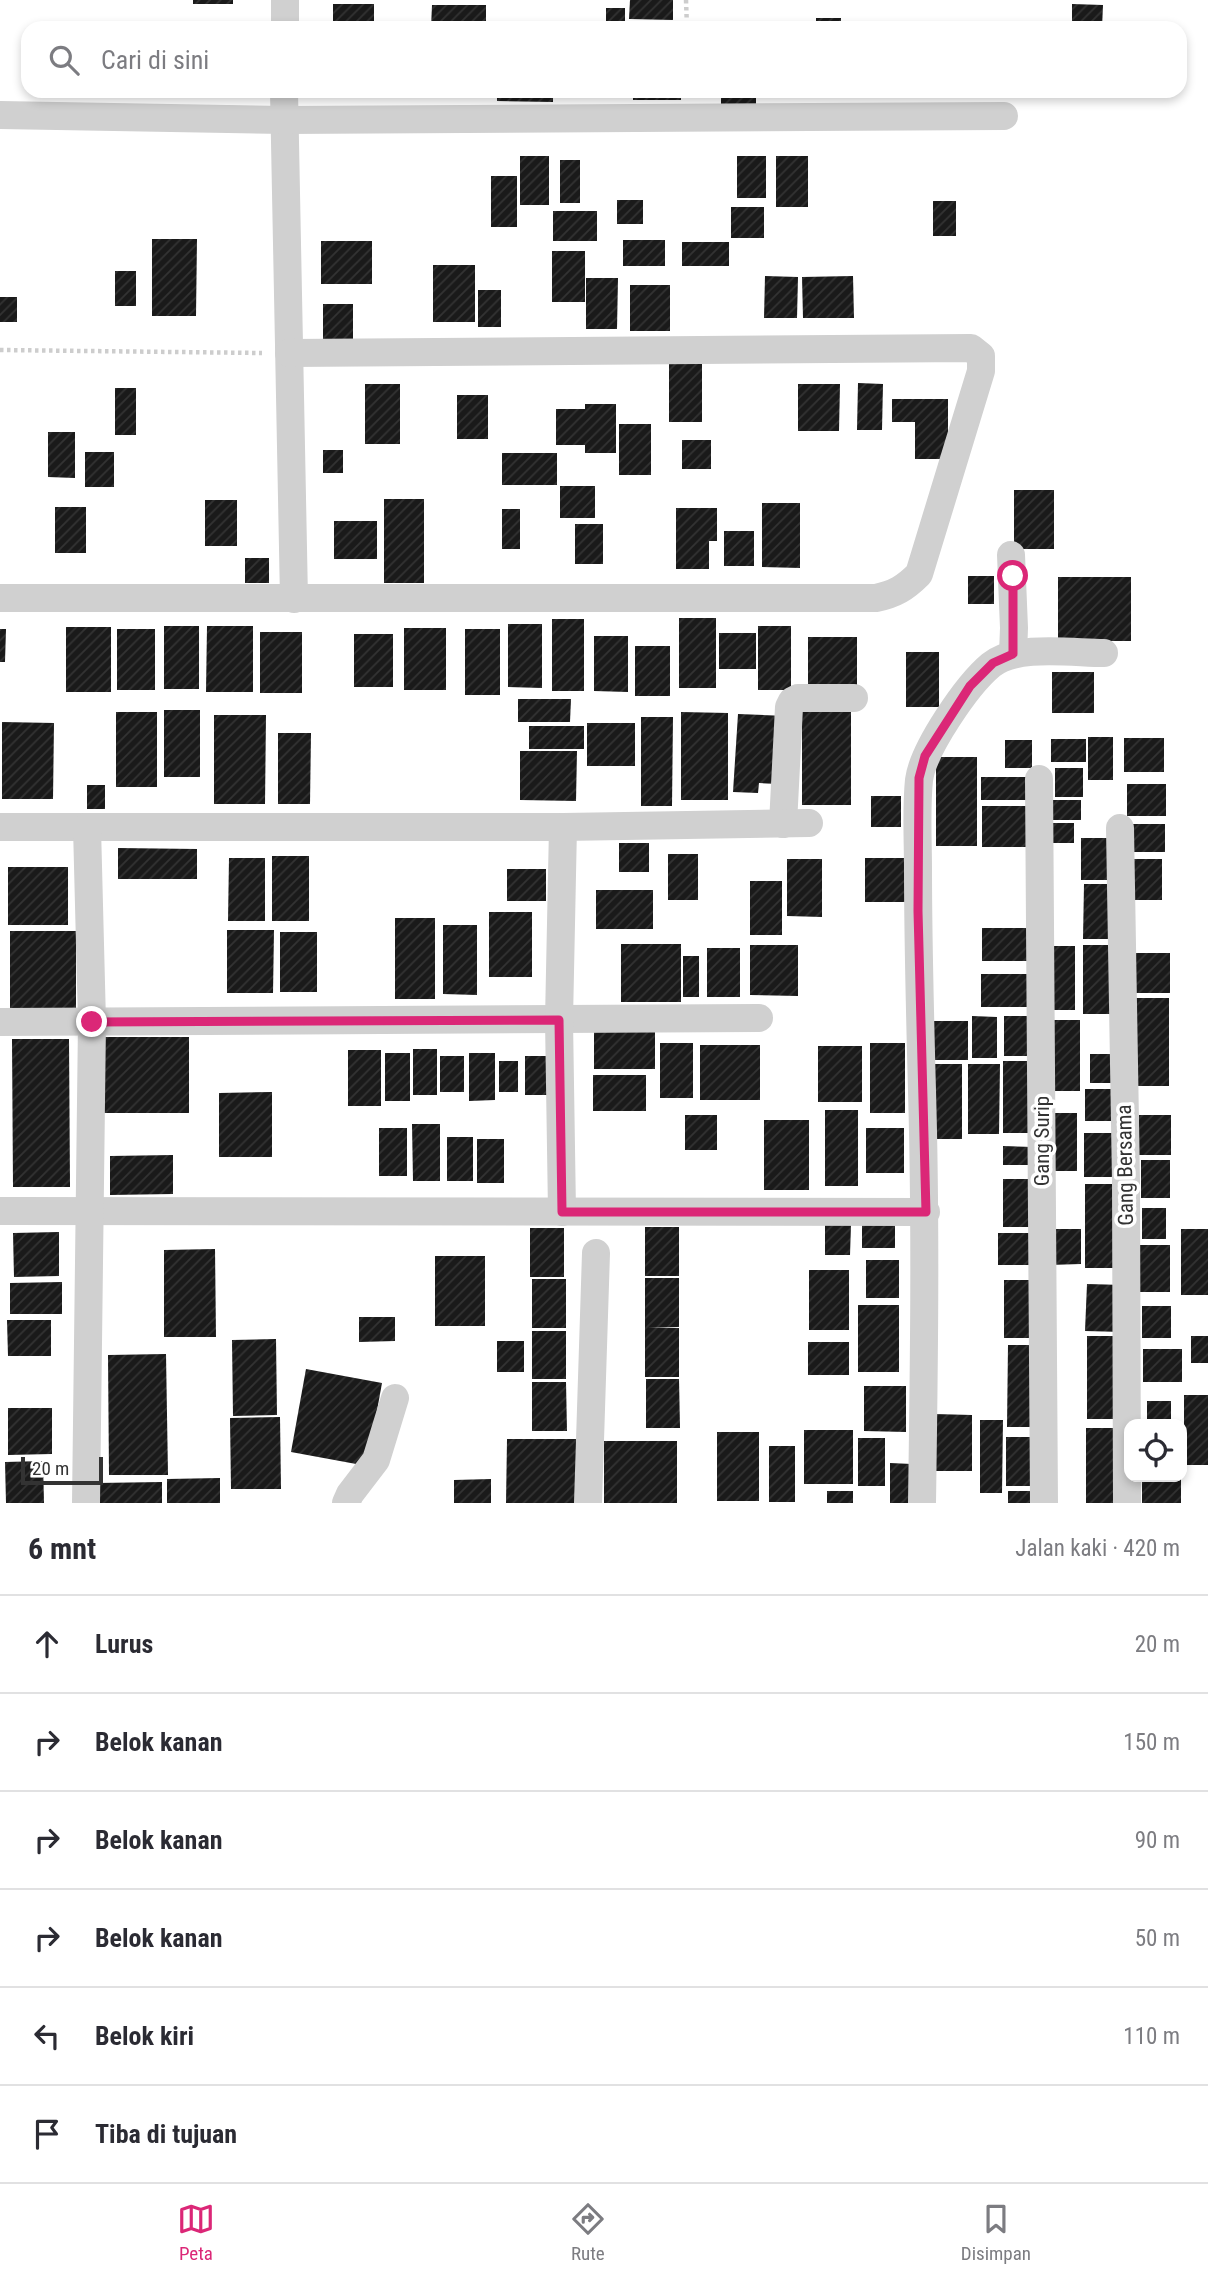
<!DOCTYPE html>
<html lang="id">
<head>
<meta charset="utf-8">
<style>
	body { margin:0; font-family:"Roboto Condensed",sans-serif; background:#f7f7f7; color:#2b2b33 }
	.controls { position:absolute; right:21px; bottom:21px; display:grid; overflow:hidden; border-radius:14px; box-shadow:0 4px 10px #0003 }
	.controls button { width:63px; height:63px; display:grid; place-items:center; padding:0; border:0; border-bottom:2px solid #e1e1e2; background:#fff; color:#2b2b33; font:35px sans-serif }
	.scale { position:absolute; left:21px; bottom:18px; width:82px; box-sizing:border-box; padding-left:7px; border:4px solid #333; border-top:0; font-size:19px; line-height:24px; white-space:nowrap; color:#333; -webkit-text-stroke:5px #fff; paint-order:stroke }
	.stop { position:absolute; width:21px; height:21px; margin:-16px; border:5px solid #db2777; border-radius:50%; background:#fff }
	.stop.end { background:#db2777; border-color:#fff; box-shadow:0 2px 7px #0008 }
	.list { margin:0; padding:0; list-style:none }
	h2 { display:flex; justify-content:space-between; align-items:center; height:91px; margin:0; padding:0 28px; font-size:30px }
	h2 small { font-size:23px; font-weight:400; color:#7c7c81 }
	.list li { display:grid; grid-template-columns:46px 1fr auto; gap:21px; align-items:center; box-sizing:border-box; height:98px; padding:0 28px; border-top:2px solid #e1e1e2 }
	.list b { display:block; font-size:26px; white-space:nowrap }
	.list em { font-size:23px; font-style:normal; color:#7c7c81 }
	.icon { flex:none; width:38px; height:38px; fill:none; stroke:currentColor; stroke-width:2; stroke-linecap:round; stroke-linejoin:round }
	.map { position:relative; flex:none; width:1208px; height:1503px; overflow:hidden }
	.search { position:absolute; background:#fff; box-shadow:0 4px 10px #0003; left:21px; right:21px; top:21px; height:77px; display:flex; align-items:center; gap:18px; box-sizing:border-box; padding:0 24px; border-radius:21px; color:#7c7c81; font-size:26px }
	.sheet { height:679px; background:#fff }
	nav { display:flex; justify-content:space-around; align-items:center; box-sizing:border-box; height:98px; border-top:2px solid #e1e1e2; background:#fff; font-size:19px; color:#7c7c81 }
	nav a { display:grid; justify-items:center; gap:4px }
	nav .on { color:#db2777 }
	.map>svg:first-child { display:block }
	.building { fill:url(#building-hatch) }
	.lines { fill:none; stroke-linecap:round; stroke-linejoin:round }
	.path { stroke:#cdcdcd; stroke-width:4.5; stroke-dasharray:3.5 3.5; stroke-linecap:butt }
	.minor { stroke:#d0d0d0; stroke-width:28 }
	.route { stroke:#db2777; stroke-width:9 }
	.labels { text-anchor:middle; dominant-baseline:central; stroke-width:7; stroke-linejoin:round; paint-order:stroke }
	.street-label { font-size:21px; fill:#333; stroke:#fff }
</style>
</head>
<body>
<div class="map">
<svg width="1208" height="1503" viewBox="0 0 1208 1503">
	<defs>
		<pattern id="building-hatch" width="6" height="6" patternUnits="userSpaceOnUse" patternTransform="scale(1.75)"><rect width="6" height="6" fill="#1a1a1a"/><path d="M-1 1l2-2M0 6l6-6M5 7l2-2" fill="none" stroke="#333"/></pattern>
	</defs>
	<rect width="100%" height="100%" fill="#fff"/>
	<g class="building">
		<rect x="193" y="0" width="40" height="4"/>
		<path d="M630,0h43v20l-44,-1z"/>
		<rect x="333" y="4" width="41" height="24"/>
		<path d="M1072,4l31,1 -1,23h-30z"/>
		<path d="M432,5h54v23h-55z"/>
		<rect x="606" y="8" width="19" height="20"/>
		<rect x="816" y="18" width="25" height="10"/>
		<rect x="206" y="21" width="51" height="7"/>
		<path d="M499,25l45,1v2h-45z"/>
		<path d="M497,91h56v11l-56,-1z"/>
		<rect x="633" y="91" width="48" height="9"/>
		<rect x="721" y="91" width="35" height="13"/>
		<rect x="770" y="91" width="33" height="7"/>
		<rect x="520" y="156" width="29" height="49"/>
		<rect x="737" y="156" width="29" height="42"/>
		<rect x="776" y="156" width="32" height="51"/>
		<rect x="560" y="160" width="20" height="43"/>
		<rect x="491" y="176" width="26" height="51"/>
		<rect x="617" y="200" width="26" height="24"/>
		<rect x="933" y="201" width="23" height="35"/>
		<rect x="731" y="207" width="33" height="31"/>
		<rect x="553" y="211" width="44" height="30"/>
		<path d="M152,239h45l-1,77h-44z"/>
		<rect x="623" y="240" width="42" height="26"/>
		<rect x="321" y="241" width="51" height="43"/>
		<rect x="682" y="242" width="47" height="24"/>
		<rect x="552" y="251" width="33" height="51"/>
		<rect x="433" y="265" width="42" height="57"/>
		<rect x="115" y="271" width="21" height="35"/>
		<path d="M765,276l33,1 -1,41h-33z"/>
		<path d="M853,276l1,42h-51l-1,-41z"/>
		<path d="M586,278h32l-1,51h-31z"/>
		<rect x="630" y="285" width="40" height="46"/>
		<rect x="478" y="290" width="23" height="37"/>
		<rect x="0" y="297" width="17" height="25"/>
		<rect x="323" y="304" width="30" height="35"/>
		<rect x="669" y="363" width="33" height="59"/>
		<path d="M858,383l25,1 -1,46h-25z"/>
		<rect x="365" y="384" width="35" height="60"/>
		<path d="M798,384h42l-1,47h-41z"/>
		<rect x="115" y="388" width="21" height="47"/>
		<rect x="457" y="395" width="31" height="44"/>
		<path d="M892,399h56v60h-33v-37h-23z"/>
		<path d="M585,404h31v49h-31v-8h-29v-36h29z"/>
		<rect x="619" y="424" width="32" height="51"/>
		<path d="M48,432h27v46l-27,-1z"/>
		<rect x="682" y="440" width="29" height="29"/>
		<rect x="323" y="450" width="20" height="23"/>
		<rect x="85" y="452" width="29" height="35"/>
		<rect x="502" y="453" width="55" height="32"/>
		<rect x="560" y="486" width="35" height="32"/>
		<rect x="1014" y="490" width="40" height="59"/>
		<rect x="384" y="499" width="40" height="84"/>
		<rect x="205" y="500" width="32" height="46"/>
		<path d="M762,503h38v65l-38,-1z"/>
		<rect x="55" y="507" width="31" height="46"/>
		<path d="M676,508h41v33h-8v28h-33z"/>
		<rect x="502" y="509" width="18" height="40"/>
		<rect x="334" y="521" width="43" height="38"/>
		<rect x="575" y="524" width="28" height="40"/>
		<rect x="724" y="531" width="30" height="35"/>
		<rect x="245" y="558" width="24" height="25"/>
		<rect x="968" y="576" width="26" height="28"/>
		<rect x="1058" y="577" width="73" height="64"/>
		<rect x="679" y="618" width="37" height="70"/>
		<rect x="552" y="619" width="32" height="72"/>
		<path d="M508,624h34v64l-34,-1z"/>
		<rect x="164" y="626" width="35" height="63"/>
		<path d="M207,626h46v66h-47z"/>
		<rect x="758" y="626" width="33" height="64"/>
		<rect x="66" y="627" width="45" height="65"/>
		<rect x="404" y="628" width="42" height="62"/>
		<path d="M0,629h6l-1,33h-5z"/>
		<rect x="117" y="629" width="38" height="61"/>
		<rect x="465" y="629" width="35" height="66"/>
		<rect x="260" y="632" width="42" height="61"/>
		<rect x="719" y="633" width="37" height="36"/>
		<rect x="354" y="634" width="39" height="53"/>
		<path d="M594,636h34v56l-34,-1z"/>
		<rect x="808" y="637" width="49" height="55"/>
		<rect x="635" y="646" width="35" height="50"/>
		<rect x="906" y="652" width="33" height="55"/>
		<rect x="1052" y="672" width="42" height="41"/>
		<path d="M518,699h53l-1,23h-52z"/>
		<rect x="802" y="707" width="49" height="98"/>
		<rect x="164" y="710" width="36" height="67"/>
		<rect x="116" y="712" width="41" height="75"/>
		<path d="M681,712l47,1v87h-47z"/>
		<path d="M738,714l48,2 -9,68 -18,-1 -1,10 -25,-1z"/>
		<path d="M214,715h52l-1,89h-51z"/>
		<path d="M641,717h32l-1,89h-31z"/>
		<path d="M2,722l52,1 -1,76h-51z"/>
		<rect x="587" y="723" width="48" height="43"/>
		<rect x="529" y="726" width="55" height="23"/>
		<path d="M278,733h33l-1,71h-32z"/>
		<rect x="1088" y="737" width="25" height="43"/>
		<rect x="1124" y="738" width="40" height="34"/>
		<rect x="1051" y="739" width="35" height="23"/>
		<rect x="1005" y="740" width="27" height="28"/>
		<path d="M520,751h57l-1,50 -56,-1z"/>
		<rect x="936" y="757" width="41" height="89"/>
		<rect x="1055" y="768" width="28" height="29"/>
		<rect x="981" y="777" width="49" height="23"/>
		<rect x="1127" y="784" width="39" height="32"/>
		<rect x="87" y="785" width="18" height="24"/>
		<rect x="871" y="796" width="30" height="31"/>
		<rect x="1047" y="800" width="34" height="20"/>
		<rect x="982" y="806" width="51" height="41"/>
		<rect x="1050" y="823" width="24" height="20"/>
		<rect x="1130" y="824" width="35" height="28"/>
		<rect x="1081" y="838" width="34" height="42"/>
		<rect x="619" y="843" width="30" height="29"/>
		<path d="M118,848l79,1v30h-79z"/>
		<rect x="668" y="854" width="30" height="46"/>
		<rect x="272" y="856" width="37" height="65"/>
		<path d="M229,858h36v63h-37z"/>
		<rect x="865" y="858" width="42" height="44"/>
		<path d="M787,859h35v58l-35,-1z"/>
		<rect x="1131" y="859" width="31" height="41"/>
		<rect x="8" y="867" width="60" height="58"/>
		<rect x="507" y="869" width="39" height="32"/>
		<rect x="750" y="881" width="32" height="54"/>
		<path d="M1084,884h32l-1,55h-32z"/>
		<rect x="596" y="890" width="57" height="39"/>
		<rect x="489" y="912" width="43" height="65"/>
		<rect x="395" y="918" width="40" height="81"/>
		<path d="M443,925h34v70l-34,-1z"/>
		<rect x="982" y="928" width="45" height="33"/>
		<path d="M227,930h47l-1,63h-46z"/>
		<rect x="10" y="931" width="66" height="78"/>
		<rect x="280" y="932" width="37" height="60"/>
		<rect x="621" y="944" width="60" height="58"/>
		<path d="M750,945h48v51l-48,-1z"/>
		<rect x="1083" y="945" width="32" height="69"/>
		<rect x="1048" y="946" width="27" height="64"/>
		<rect x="707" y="948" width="33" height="49"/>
		<rect x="1133" y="953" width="37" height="40"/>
		<rect x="683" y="956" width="16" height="41"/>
		<rect x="981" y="974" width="52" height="33"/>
		<rect x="1135" y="998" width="34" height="88"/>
		<path d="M972,1016l25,1v41h-25z"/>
		<rect x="1004" y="1016" width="29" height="40"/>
		<path d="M1053,1020h27v71h-28z"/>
		<rect x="930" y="1021" width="38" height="39"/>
		<rect x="594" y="1030" width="61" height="39"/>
		<rect x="103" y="1037" width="86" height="76"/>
		<path d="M12,1039h57l1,148h-57z"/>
		<rect x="660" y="1043" width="33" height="55"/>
		<rect x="870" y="1043" width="35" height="70"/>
		<rect x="700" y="1045" width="60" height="55"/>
		<rect x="818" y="1046" width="44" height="56"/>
		<rect x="413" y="1049" width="24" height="46"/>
		<rect x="348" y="1050" width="33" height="56"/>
		<rect x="385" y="1053" width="25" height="48"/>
		<path d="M469,1053h26v47l-26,1z"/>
		<path d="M1090,1054h27l-1,29h-26z"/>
		<rect x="440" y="1056" width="24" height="36"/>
		<rect x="525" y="1056" width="22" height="39"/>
		<rect x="499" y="1061" width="19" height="31"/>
		<path d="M1003,1061h34l-1,72h-33z"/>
		<rect x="928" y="1064" width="34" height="75"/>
		<path d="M968,1064h32l-1,70h-31z"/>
		<rect x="593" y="1075" width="53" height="36"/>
		<rect x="1085" y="1089" width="38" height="32"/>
		<path d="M272,1092v65h-53v-64z"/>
		<rect x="825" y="1110" width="33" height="76"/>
		<rect x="1045" y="1113" width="32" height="58"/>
		<rect x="685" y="1115" width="32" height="35"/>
		<rect x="1139" y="1115" width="32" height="40"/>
		<rect x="764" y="1120" width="45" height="70"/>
		<path d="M412,1124h28v57h-27z"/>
		<rect x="379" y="1128" width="28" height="48"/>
		<rect x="866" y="1128" width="38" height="45"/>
		<rect x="1084" y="1133" width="35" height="44"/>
		<rect x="447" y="1137" width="26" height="44"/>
		<rect x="477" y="1139" width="27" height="44"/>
		<path d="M1003,1146l30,1v18h-30z"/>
		<path d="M173,1155v39l-63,1v-39z"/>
		<rect x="1141" y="1160" width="29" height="38"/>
		<path d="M1003,1179h35l-1,48h-34z"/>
		<rect x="1085" y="1184" width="29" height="84"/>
		<rect x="1142" y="1208" width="24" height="31"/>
		<path d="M825,1225h26l-1,30h-25z"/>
		<rect x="862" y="1225" width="33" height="23"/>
		<rect x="645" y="1227" width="34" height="49"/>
		<rect x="530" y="1228" width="34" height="49"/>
		<path d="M1050,1229h31v35l-32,1z"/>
		<rect x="1181" y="1229" width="27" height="66"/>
		<path d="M59,1232v44l-45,1 -1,-44z"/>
		<rect x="998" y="1233" width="35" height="32"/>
		<rect x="1140" y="1245" width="30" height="47"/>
		<path d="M215,1249l1,88h-52v-87z"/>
		<rect x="435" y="1256" width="50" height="70"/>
		<rect x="866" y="1260" width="33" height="38"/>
		<rect x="809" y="1270" width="40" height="60"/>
		<path d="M645,1278h34v49l-31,1h31v49h-34z"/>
		<rect x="532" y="1279" width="34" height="49"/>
		<rect x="1004" y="1280" width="30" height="58"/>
		<path d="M62,1282v32h-52v-31z"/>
		<path d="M1087,1284l37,1 -1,47 -38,-1z"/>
		<rect x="858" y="1305" width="41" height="67"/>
		<rect x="1142" y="1306" width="29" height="32"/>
		<path d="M359,1317h36v24l-36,1z"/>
		<path d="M7,1320h44v36h-43z"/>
		<rect x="532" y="1331" width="34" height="48"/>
		<rect x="1087" y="1336" width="31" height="83"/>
		<rect x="1191" y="1336" width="17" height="27"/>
		<path d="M276,1339l1,76 -44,1 -1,-76z"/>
		<rect x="497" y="1341" width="27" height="31"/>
		<rect x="808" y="1342" width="41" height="33"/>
		<path d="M1008,1345h28v82h-29z"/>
		<rect x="1143" y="1349" width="39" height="33"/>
		<path d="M166,1354l2,121h-59l-1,-120z"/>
		<path d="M306,1369l76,14 -15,83 -76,-14z"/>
		<path d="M646,1379h33l1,49h-34z"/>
		<path d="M532,1382h34l1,49h-35z"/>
		<path d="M864,1386h42v46l-42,-1z"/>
		<rect x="1184" y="1395" width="24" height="70"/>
		<rect x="1147" y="1401" width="24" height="23"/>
		<path d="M8,1408h44v46l-44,1z"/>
		<path d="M934,1414l38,1v56h-38z"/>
		<path d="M280,1417l1,72h-50l-1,-71z"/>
		<path d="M980,1420h23l-1,73h-22z"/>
		<rect x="1086" y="1428" width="37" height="75"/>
		<rect x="804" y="1430" width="49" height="54"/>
		<rect x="717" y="1432" width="42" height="69"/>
		<path d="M1006,1437h30l-1,49h-29z"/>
		<rect x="858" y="1438" width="27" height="48"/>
		<path d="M507,1439h72v64h-73z"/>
		<rect x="604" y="1441" width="73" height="62"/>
		<rect x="769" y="1446" width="26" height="56"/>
		<path d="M43,1461l1,42h-38l-1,-41z"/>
		<path d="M890,1463l22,1v39h-22z"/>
		<rect x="1142" y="1477" width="39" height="26"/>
		<path d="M220,1478v25h-53v-24z"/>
		<path d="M491,1479v24h-37v-23z"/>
		<path d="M162,1482v21h-65v-20z"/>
		<rect x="827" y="1491" width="26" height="12"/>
		<rect x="1008" y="1491" width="29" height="12"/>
	</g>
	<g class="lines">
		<g class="path">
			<path d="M686,0l1,28"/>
			<path d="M0,350l262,3"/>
		</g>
		<g class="minor">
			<path d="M285,28v-28"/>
			<path d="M284,91l10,508"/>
			<path d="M0,115l284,5 720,-4"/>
			<path d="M1011,555l3,73 -1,26"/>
			<path d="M0,598h876c19,-4 29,-10 43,-24l62,-203v-15l-10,-8 -682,5"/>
			<path d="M1039,779l5,724"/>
			<path d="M783,824l6,-117 3,-6 6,-3h56"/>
			<path d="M0,827h563l246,-4"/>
			<path d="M1120,828l6,353 1,322"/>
			<path d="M0,1022l759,-4"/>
			<path d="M0,1211l926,1"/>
			<path d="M562,1212l-3,-192 4,-193"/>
			<path d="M86,1503l6,-481 -5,-195"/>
			<path d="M346,1503l4,-9 26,-34 19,-62"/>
			<path d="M588,1503l8,-250"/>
			<path d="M922,1503c2,-137 4,-274 0,-412 -2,-74 -4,-148 -4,-222 0,-29 -2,-60 1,-89 4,-31 48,-95 72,-115 25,-21 82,-12 113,-12"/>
		</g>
	</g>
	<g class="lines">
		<path class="route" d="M92,1022l467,-2 3,192h364l-8,-301 1,-133 6,-22 45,-70 23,-23 20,-9v-78"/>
	</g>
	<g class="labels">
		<g class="street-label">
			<text transform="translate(1042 1141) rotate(-90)">Gang Surip</text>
			<text transform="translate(1125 1165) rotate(-91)">Gang Bersama</text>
		</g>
	</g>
</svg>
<div class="controls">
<button><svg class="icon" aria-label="locate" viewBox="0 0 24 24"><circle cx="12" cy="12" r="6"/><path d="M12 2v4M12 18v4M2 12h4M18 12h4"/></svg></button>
</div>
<div class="scale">20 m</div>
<div class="stop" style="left:1013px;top:576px"></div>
<div class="stop end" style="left:92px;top:1022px"></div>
<div class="search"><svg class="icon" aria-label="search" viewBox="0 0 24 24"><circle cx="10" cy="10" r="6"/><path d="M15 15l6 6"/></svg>Cari di sini</div>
</div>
<section class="sheet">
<h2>6 mnt<small>Jalan kaki · 420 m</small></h2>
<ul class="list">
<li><svg class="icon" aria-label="ahead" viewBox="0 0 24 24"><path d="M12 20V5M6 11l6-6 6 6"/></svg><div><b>Lurus</b></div><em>20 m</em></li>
<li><svg class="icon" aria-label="right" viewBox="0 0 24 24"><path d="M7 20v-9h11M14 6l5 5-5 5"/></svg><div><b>Belok kanan</b></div><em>150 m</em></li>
<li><svg class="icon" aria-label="right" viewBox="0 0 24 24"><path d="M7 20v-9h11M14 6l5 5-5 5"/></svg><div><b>Belok kanan</b></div><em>90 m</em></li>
<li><svg class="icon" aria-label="right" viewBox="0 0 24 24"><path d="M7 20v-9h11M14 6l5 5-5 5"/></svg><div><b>Belok kanan</b></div><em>50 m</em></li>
<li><svg class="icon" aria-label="left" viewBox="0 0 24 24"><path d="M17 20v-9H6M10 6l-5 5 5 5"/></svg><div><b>Belok kiri</b></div><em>110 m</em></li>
<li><svg class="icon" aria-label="arrive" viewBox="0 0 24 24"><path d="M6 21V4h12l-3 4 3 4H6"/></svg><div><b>Tiba di tujuan</b></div></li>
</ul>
</section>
<nav>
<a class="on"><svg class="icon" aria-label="map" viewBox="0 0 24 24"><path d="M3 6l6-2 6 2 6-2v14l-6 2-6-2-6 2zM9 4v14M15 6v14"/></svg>Peta</a>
<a><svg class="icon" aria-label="directions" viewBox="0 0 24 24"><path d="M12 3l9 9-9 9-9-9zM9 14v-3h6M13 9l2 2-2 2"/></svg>Rute</a>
<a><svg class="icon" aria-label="saved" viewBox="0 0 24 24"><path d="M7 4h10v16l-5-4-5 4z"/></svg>Disimpan</a>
</nav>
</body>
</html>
